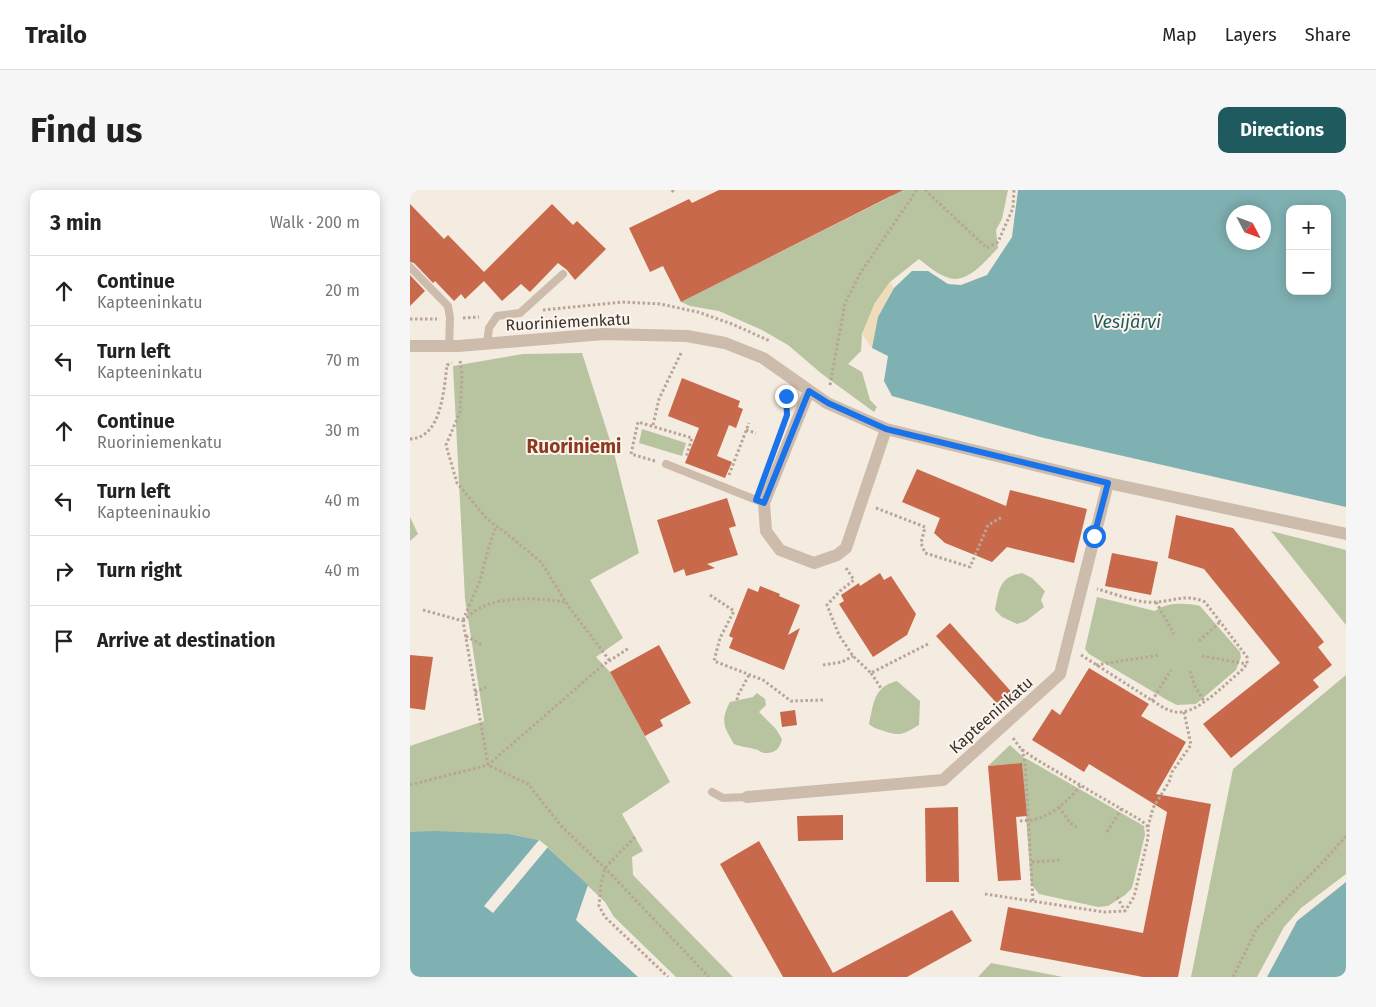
<!DOCTYPE html>
<html lang="en">
<head>
<meta charset="utf-8">
<style>
	body { margin:0; font-family:"Fira Sans",sans-serif; background:#f6f6f6; color:#222 }
	.controls { position:absolute; right:15px; top:15px; display:grid; overflow:hidden; border-radius:10px; box-shadow:0 2px 12px #0003 }
	.controls button { width:45px; height:45px; display:grid; place-items:center; padding:0; border:0; border-bottom:1px solid #e0e0e0; background:#fff; color:#222; font:25px sans-serif }
	.compass { position:absolute; left:816px; top:15px; width:45px; height:45px; border-radius:50%; background:#fff; box-shadow:0 2px 12px #0003; rotate:131deg }
	.stop { position:absolute; width:15px; height:15px; margin:-11px; border:4px solid #1a73e8; border-radius:50%; background:#fff }
	.stop.end { background:#1a73e8; border-color:#fff; box-shadow:0 1px 5px #0008 }
	.list { margin:0; padding:0; list-style:none }
	h2 { display:flex; justify-content:space-between; align-items:center; height:65px; margin:0; padding:0 20px; font-size:21px }
	h2 small { font-size:16px; font-weight:400; color:#767676 }
	.list li { display:grid; grid-template-columns:32px 1fr auto; gap:15px; align-items:center; box-sizing:border-box; height:70px; padding:0 20px; border-top:1px solid #e0e0e0 }
	.list b { display:block; font-size:19px; white-space:nowrap }
	.list p { margin:0; font-size:16px; white-space:nowrap; color:#767676 }
	.list em { font-size:16px; font-style:normal; color:#767676 }
	.icon { flex:none; width:28px; height:28px; fill:none; stroke:currentColor; stroke-width:2; stroke-linecap:round; stroke-linejoin:round }
	.map { position:relative; flex:none; width:936px; height:787px; overflow:hidden; border-radius:10px }
	header { display:flex; align-items:center; gap:30px; box-sizing:border-box; height:70px; padding:0 25px; background:#fff; border-bottom:1px solid #e0e0e0 }
	header strong { font-size:24px }
	nav { display:flex; gap:28px; margin-inline-start:auto; font-size:18px }
	.intro { display:flex; align-items:center; justify-content:space-between; box-sizing:border-box; height:120px; padding:0 30px }
	h1 { margin:0; font-size:35px }
	.button { padding:12px 22px; border-radius:10px; background:#1f5a5e; color:#fff; font-size:18px; font-weight:700 }
	main { display:flex; gap:30px; padding:0 30px }
	aside { flex:1; background:#fff; border-radius:10px; box-shadow:0 2px 12px #0003 }
	.map>svg:first-child { display:block }
	.green { fill:#b8c4a0 }
	.sand { fill:#efdcb8 }
	.water { fill:#7fb0b2; fill-rule:evenodd }
	.pier { fill:#f4ebe1 }
	.building { fill:#c8694b }
	.lines { fill:none; stroke-linecap:round; stroke-linejoin:round }
	.path { stroke:#b9a596; stroke-width:3; stroke-dasharray:2.5 2.5; stroke-linecap:butt }
	.service { stroke:#cdbbac; stroke-width:8 }
	.minor { stroke:#cdbbac; stroke-width:12 }
	.route { stroke:#1a73e8; stroke-width:6 }
	.labels { text-anchor:middle; dominant-baseline:central; stroke-width:4; stroke-linejoin:round; paint-order:stroke }
	.street-label { font-size:16px; fill:#3b302b; stroke:#fbf5ee }
	.water-label { font-size:18px; font-style:italic; fill:#1f5a5e; stroke:#fbf5ee }
	.quarter-label { font-size:19px; font-weight:bold; fill:#8c3b22; stroke:#fbf5ee }
</style>
</head>
<body>
<header>
<strong>Trailo</strong>
<nav><a>Map</a><a>Layers</a><a>Share</a></nav>
</header>
<div class="intro"><h1>Find us</h1><a class="button">Directions</a></div>
<main>
<aside>
<h2>3 min<small>Walk · 200 m</small></h2>
<ul class="list">
<li><svg class="icon" aria-label="ahead" viewBox="0 0 24 24"><path d="M12 20V5M6 11l6-6 6 6"/></svg><div><b>Continue</b><p>Kapteeninkatu</p></div><em>20 m</em></li>
<li><svg class="icon" aria-label="left" viewBox="0 0 24 24"><path d="M17 20v-9H6M10 6l-5 5 5 5"/></svg><div><b>Turn left</b><p>Kapteeninkatu</p></div><em>70 m</em></li>
<li><svg class="icon" aria-label="ahead" viewBox="0 0 24 24"><path d="M12 20V5M6 11l6-6 6 6"/></svg><div><b>Continue</b><p>Ruoriniemenkatu</p></div><em>30 m</em></li>
<li><svg class="icon" aria-label="left" viewBox="0 0 24 24"><path d="M17 20v-9H6M10 6l-5 5 5 5"/></svg><div><b>Turn left</b><p>Kapteeninaukio</p></div><em>40 m</em></li>
<li><svg class="icon" aria-label="right" viewBox="0 0 24 24"><path d="M7 20v-9h11M14 6l5 5-5 5"/></svg><div><b>Turn right</b></div><em>40 m</em></li>
<li><svg class="icon" aria-label="arrive" viewBox="0 0 24 24"><path d="M6 21V4h12l-3 4 3 4H6"/></svg><div><b>Arrive at destination</b></div></li>
</ul>
</aside>
<div class="map">
<svg width="936" height="787" viewBox="0 0 936 787">
	<rect width="100%" height="100%" fill="#f4ebe1"/>
	<g class="green">
		<path d="M480,0h118l-6,29 -6,11 2,18c-11,11 -30,36 -49,30 -11,-3 -21,-12 -30,-19l-29,23 -15,21 -13,31 -1,17 -13,13 14,8 8,28 7,7 -3,5 -52,-38 -34,-29 -26,-15 -43,-19 -29,-5 -9,-4 211,-106z"/>
		<path d="M172,163l32,100 25,100 -49,27 33,58 -27,19 14,15 60,110 -48,32 21,37 -11,6 1,18 100,102h-57l-62,-60 -9,-15 -66,-62 -30,-6 -99,-2v-86l74,-25 -19,-122 -12,-233 70,-12z"/>
		<path d="M232,239l44,14 -4,13 -43,-13z"/>
		<path d="M0,327l8,17 -8,7z"/>
		<path d="M861,341l75,19v75z"/>
		<path d="M612,383l10,5 13,13 -4,9 3,7 -18,14 -9,3 -15,-7 -7,-7c4,-20 4,-33 27,-37z"/>
		<path d="M687,407l58,14c13,-9 30,-8 45,-5l40,46 1,5 -5,13 -40,34 -19,1 -10,-5 -78,-46 -4,-5z"/>
		<path d="M936,485v199l-45,34 -17,19 -27,50h-66l42,-208z"/>
		<path d="M487,491l23,20 -1,24c-16,9 -18,12 -35,6 -6,-2 -11,-3 -15,-7 5,-21 4,-37 28,-43z"/>
		<path d="M347,503l8,6 1,6 -7,7 17,17 6,10c-2,9 -7,15 -17,14 -4,0 -7,-4 -11,-4 -7,-2 -13,-2 -20,-5 -10,-17 -14,-23 -4,-42l23,-5z"/>
		<path d="M600,555l14,13 3,1 117,67 1,9 -13,53 -7,7 -17,11 -10,1 -59,-13 -8,-10 -9,-121 -34,3z"/>
		<path d="M581,773l72,14h-85z"/>
	</g>
	<path class="sand" d="M480,92l4,6 -16,29 -6,31 -10,-14 13,-31z"/>
	<g class="water">
		<path d="M608,0h328v317l-306,-70 -148,-41 -8,-15 4,-25 -16,-8 6,-31 16,-29 18,-17h16l20,13 13,1 26,-10 25,-38zM880,19h37v82h-37zM824,22h30v30h-30z"/>
		<path d="M24,641l75,3 30,6 49,45 -12,35 62,57h-228v-145z"/>
		<path d="M936,692v95h-79l30,-56z"/>
	</g>
	<path class="pier" d="M129,650l9,7 -55,66 -9,-7z"/>
	<g class="building">
		<path d="M309,0h184l-222,112 -18,-36 -13,6 -21,-44 60,-29 3,4z"/>
		<path d="M0,14l34,35 4,-4 36,37 68,-68 21,21 4,-4 29,28 -31,31 -8,-10 -9,-7 -28,29 -9,-8 -19,17 -18,-20 -19,18 -4,-5 -7,7 -19,-20 -2,2 -19,-20 -4,-1z"/>
		<path d="M0,85l15,16 -15,15z"/>
		<path d="M272,188l58,23 -2,6 5,2 -7,19 -7,-3 -12,31 15,6 -7,16 -40,-15 14,-35 -31,-12z"/>
		<path d="M507,279l89,37 4,-16 77,19 -13,54 -67,-16 -15,15 -47,-19 -11,-10 6,-15 -38,-16z"/>
		<path d="M317,308l9,28 -7,2 9,27 -31,9 8,4 -29,8 -2,-7 -10,4 -17,-53z"/>
		<path d="M766,325l57,13 91,114 -6,5 14,18 -19,15 6,7 -88,71 -28,-34 77,-61 -76,-94 -36,-11z"/>
		<path d="M702,363l46,9 -7,33 -46,-9z"/>
		<path d="M470,383l4,7 7,-4 25,38 -9,21 -34,22 -34,-53 5,-3 -3,-6 18,-12 1,3z"/>
		<path d="M350,396l20,8 -1,2 21,9 -12,30 12,-7 -16,42 -55,-22 4,-10 -4,-2 19,-48 10,4z"/>
		<path d="M540,433l65,73 -14,12 -65,-72z"/>
		<path d="M249,455l32,58 -31,17 3,6 -18,10 -35,-64z"/>
		<path d="M0,465l23,2 -8,53 -15,-2z"/>
		<path d="M679,478l60,36 -8,12 45,26 -30,52 55,10 -33,173h-35l-143,-27 8,-43 135,26 24,-121 -78,-48 -5,8 -52,-32 20,-31 8,6z"/>
		<path d="M385,520l2,15 -15,2 -2,-15z"/>
		<path d="M612,573l5,53 -11,1 5,63 -23,1 -10,-115z"/>
		<path d="M548,617l1,75h-33l-1,-74z"/>
		<path d="M433,625v25l-45,1 -1,-25z"/>
		<path d="M349,651l74,132 119,-63 20,31 -65,36h-124l-63,-113z"/>
	</g>
	<g class="lines">
		<g class="path">
			<path d="M262,0l2,3"/>
			<path d="M515,0l62,58 11,-6 15,-34 1,-18"/>
			<path d="M133,120l79,-8 38,2 38,8 34,12 38,17"/>
			<path d="M53,128l16,-1"/>
			<path d="M0,129h27"/>
			<path d="M50,171l2,13 -2,38 -14,33 11,38 30,36 24,18 30,25 28,45 41,54"/>
			<path d="M420,195l15,-82 16,-31 56,-82"/>
			<path d="M243,235l6,-26 23,-48"/>
			<path d="M336,240l10,3"/>
			<path d="M0,249c32,-1 34,-51 37,-74l5,-2"/>
			<path d="M245,271l-24,-7 7,-32 54,16 -6,20"/>
			<path d="M319,285l20,-52"/>
			<path d="M466,318l49,19 -4,16 4,10 45,14 18,-42 14,-8"/>
			<path d="M436,378l8,12 -14,11 -13,14 12,30 14,21 18,17 57,-29"/>
			<path d="M300,405l24,16 -14,27 -6,23 49,19 28,21 33,-1"/>
			<path d="M746,412l18,32"/>
			<path d="M13,420l40,11 25,144 40,19 35,44 42,40 104,109"/>
			<path d="M53,430l17,-39 8,-31 8,-24"/>
			<path d="M53,431c6,-5 12,-11 19,-14 23,-11 59,-9 83,-5"/>
			<path d="M56,446l16,9"/>
			<path d="M789,451l21,-19"/>
			<path d="M671,465l83,53c6,3 12,5 19,4 19,-3 43,-29 58,-41l6,-7v-7l-42,-55c-21,-10 -36,2 -58,0 -15,-1 -34,-9 -50,-13"/>
			<path d="M792,466l45,8"/>
			<path d="M413,475l19,-3 11,-6"/>
			<path d="M686,475l64,-10"/>
			<path d="M780,481l5,15 9,15"/>
			<path d="M461,483l10,15"/>
			<path d="M65,502l11,-5"/>
			<path d="M327,510l1,-5 11,-20"/>
			<path d="M742,511l19,-31"/>
			<path d="M612,559l3,14 8,138"/>
			<path d="M0,595l78,-20 115,-100 26,-17"/>
			<path d="M649,617l11,16 8,5"/>
			<path d="M610,631c5,-1 11,0 16,-2 17,-4 35,-21 45,-34"/>
			<path d="M738,637l5,-19 16,-26 3,-10 19,-27 -7,-33"/>
			<path d="M697,642l15,-24"/>
			<path d="M225,647l-30,31 -4,16 -2,22 6,11 63,60"/>
			<path d="M622,672l29,-2"/>
			<path d="M575,704l119,18 21,-1 9,-14 14,-59v-11l-6,-6 -105,-61 -16,-11 -8,-11"/>
			<path d="M707,707l8,14"/>
			<path d="M823,787l24,-49 67,-67 22,-25"/>
		</g>
		<g class="service">
			<path d="M0,77l38,39 2,12 -1,28"/>
			<path d="M77,153l2,-15 8,-12 23,-3 43,-39"/>
			<path d="M256,274l98,39"/>
			<path d="M302,602l11,6 24,-1"/>
		</g>
		<g class="minor">
			<path d="M0,156h48l146,-12 83,2 38,7 38,15 64,45 59,26 222,54 238,51"/>
			<path d="M399,201l-45,112 2,28 14,19 34,13 23,-8 9,-7 40,-119"/>
			<path d="M337,607l196,-17 117,-106 48,-191"/>
		</g>
	</g>
	<g class="lines">
		<path class="route" d="M376,206l1,19 -31,85 8,3 45,-112 19,12 58,26 222,54 -14,53"/>
	</g>
	<g class="labels">
		<g class="street-label">
			<text transform="translate(158 132) rotate(-3)">Ruoriniemenkatu</text>
			<text transform="translate(581 525) rotate(-42)">Kapteeninkatu</text>
		</g>
		<g class="water-label">
			<text x="717" y="132">Vesijärvi</text>
		</g>
		<g class="quarter-label">
			<text x="164" y="256">Ruoriniemi</text>
		</g>
	</g>
</svg>
<div class="controls">
<button>+</button>
<button>−</button>
</div>
<svg class="compass" viewBox="-18 -18 36 36"><path d="M0-13l5 13h-10z" fill="#e53935"/><path d="M0 13l5-13h-10z" fill="#767676"/></svg>
<div class="stop" style="left:684px;top:346px"></div>
<div class="stop end" style="left:376px;top:206px"></div>
</div>
</main>
</body>
</html>
